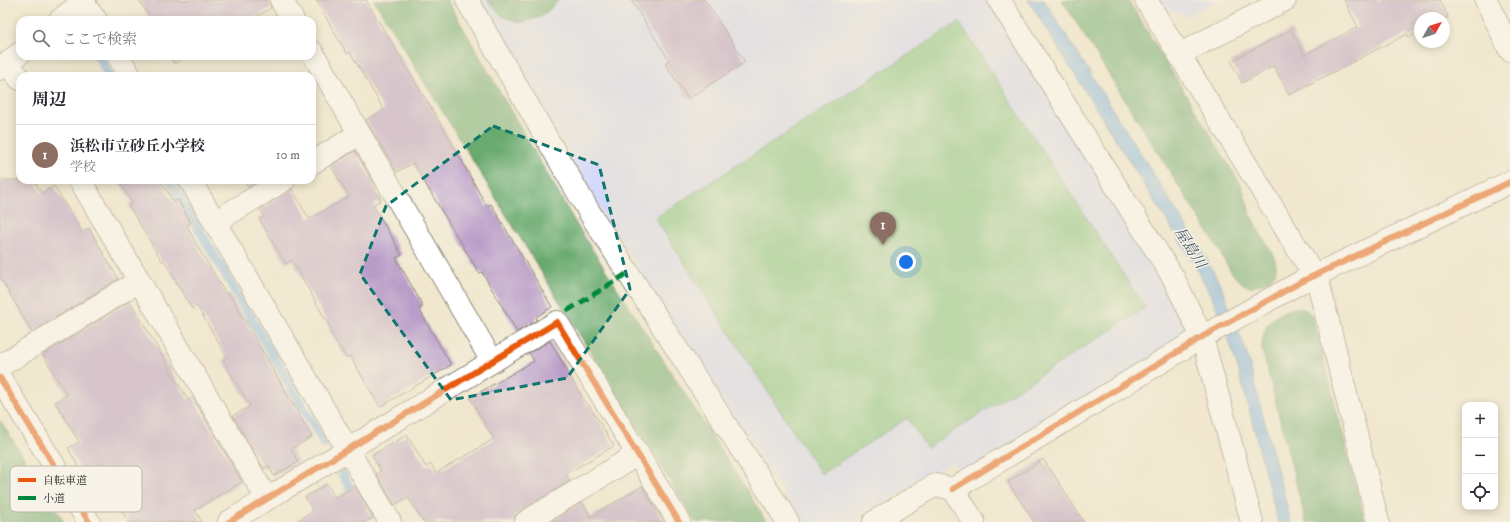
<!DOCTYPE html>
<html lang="ja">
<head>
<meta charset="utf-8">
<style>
	body { margin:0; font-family:"IM FELL DW Pica","Noto Serif JP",serif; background:#f7f7f7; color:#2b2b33 }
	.controls { position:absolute; right:12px; bottom:12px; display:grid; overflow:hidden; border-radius:8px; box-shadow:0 2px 10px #0003 }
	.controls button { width:36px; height:36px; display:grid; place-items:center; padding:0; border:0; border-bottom:1px solid #e1e1e2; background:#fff; color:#2b2b33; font:20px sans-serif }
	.compass { position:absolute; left:1414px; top:12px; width:36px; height:36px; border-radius:50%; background:#fff; box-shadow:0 2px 10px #0003; rotate:51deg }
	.you { position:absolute; left:906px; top:262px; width:14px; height:14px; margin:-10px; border:3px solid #fff; border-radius:50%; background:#1a73e8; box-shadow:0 0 0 6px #1a73e833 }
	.badge { display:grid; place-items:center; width:26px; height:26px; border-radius:50%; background:#b45309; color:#fff; font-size:13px; font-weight:700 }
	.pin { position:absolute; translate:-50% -33px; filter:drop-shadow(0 1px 2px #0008) }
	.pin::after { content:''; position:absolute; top:21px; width:14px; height:12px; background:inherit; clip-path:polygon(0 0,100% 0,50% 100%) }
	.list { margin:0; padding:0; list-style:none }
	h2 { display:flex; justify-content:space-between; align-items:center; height:52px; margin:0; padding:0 16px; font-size:17px }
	h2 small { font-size:13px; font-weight:400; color:#7c7c81 }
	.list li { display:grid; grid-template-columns:26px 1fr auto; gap:12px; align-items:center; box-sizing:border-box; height:60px; padding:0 16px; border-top:1px solid #e1e1e2 }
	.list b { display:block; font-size:15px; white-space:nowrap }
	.list p { margin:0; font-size:13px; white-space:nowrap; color:#7c7c81 }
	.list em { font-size:13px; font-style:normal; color:#7c7c81 }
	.icon { flex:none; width:22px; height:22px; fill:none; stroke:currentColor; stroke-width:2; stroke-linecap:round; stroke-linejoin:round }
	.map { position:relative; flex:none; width:1510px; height:522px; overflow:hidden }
	.search { position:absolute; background:#fff; box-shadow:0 2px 10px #0003; left:16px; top:16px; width:300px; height:44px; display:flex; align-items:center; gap:10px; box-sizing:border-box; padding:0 14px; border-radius:12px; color:#7c7c81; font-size:15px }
	.panel { position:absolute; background:#fff; box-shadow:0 2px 10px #0003; left:16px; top:72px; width:300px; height:112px; border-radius:12px }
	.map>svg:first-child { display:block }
	.built { fill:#d4d8f9 }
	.green { fill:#82c57f; stroke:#567855 }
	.forest { fill:#69aa6e; stroke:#4a6a4c }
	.water { fill:#77b0e7; stroke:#516e89 }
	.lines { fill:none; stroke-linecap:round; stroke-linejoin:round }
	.stream { stroke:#77b0e7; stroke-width:9 }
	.building { fill:#b99cc8 }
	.street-casing { stroke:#8e897c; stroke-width:24 }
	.secondary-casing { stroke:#8e897c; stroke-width:24 }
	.street { stroke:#fff; stroke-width:22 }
	.secondary { stroke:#fff; stroke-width:22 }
	.quiet { stroke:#00873e; stroke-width:5; stroke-dasharray:10 5; stroke-linecap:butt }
	.cycleway-casing { stroke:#f7f3e8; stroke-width:8 }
	.cycleway { stroke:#e8590c; stroke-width:6 }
	.marked { fill:none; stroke:#0f766e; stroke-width:3; stroke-dasharray:8 5; stroke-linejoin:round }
	.labels { text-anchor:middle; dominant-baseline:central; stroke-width:3; stroke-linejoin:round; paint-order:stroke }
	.water-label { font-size:15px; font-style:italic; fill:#425363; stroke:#f7f3e8 }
	.key { fill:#f7f3e8; stroke:#bab7af; stroke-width:1 }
	.key-label { font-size:11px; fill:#2b2b2b }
</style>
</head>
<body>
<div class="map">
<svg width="1510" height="522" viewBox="0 0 1510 522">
	<rect width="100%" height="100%" fill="#f7f3e8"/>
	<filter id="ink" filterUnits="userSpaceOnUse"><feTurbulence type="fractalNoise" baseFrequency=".025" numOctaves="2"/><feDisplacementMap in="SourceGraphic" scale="8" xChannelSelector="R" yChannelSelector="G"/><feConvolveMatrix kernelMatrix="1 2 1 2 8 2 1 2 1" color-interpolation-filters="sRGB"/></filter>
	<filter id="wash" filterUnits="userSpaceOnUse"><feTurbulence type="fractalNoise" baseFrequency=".012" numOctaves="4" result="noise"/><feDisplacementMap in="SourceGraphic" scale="16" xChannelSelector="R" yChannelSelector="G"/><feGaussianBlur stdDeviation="0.9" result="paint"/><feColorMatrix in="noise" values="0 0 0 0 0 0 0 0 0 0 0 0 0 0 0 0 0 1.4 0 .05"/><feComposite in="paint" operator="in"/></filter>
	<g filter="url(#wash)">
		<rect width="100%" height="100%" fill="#f0e7ce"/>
		<g class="built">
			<path d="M480,0h509l177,281 26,53 -231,140 -8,-13 -100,61h-51l-202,-313z"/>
			<path d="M1159,0h58l-30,16 -22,-7z"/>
		</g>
		<path class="green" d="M959,22l186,286 -218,140 -20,-30 -86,56 -166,-256z"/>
		<g class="forest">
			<path d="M374,0h73l129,224 191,298h-72z"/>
			<path d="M487,0h72l-16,16 -22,7 -19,-7z"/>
			<path d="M1062,0h66l113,185c5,12 7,24 12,35 12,27 47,56 -3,67 -17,-6 -22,-21 -31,-37z"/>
			<path d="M1298,307l10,4 6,10 51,201h-59l-44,-173c0,-25 12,-37 36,-42z"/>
			<path d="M0,420l64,102h-64z"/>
		</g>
		<path class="water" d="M1028,0h16l162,258 16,30 24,63 45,171h-13c-18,-66 -32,-133 -54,-197 -8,-21 -19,-41 -30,-61z"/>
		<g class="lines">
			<g class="stream">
				<path d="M98,56l11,20"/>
				<path d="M170,180l154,263"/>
				<path d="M342,474l14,25"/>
			</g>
		</g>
		<g id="blocks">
			<g class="building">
				<path d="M139,0h130l2,8 -21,12h-99z"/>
				<path d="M316,0h50l82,136 39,71 4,-3 61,103 -16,10 1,3 -20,12 -35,-60 -3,1 -66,-110 -16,9 -31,-52 18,-10 -34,-58 -3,2z"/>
				<path d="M631,0h74l40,62 -57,37 -23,-36 4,-3z"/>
				<path d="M1344,0h96l8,17 -4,2 -24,-1v13l-11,6 -2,-3 -118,61 -15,-29 -32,17 -11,-22 60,-31 13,25 54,-28z"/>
				<path d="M170,56h17l-13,8z"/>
				<path d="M355,151l20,34 -2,1 8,14 -8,5 29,50 -6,3 27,48 -4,3 32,56 -71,42 -30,-51 -4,2 -17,-28 2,-1 -39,-69 -6,4 -27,-45 5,-3 -4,-7 32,-20 17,30 40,-22 -18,-31z"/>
				<path d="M0,180h34l7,13 13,-7 28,46 7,-4 29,51 -86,53 -32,-55z"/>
				<path d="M119,180h41l14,22 4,-2 13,23 -4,2 8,17 31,52 3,-1 83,144 -21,12 7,13 -24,14 -5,-10 -5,3 -31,-53 17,-10 -27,-46 4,-3 -30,-51 -5,3 -28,-49 -2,1 -34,-56 4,-2z"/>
				<path d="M244,180h16l-12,7z"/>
				<path d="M130,301l58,99 5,-2 49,84 -47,28 7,12h-73l-26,-42 -13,7 -22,-39 11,-6 -24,-40 12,-7 -24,-40z"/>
				<path d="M550,341l37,65 2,-1 25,41 -48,28 4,7 -50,30 -5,5 -1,6h-91l-15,-25 -13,8 -19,-31 5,-3 -9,-16 35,-20 19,32 5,-3 5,9 58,-34 -24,-41 64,-37 -5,-8z"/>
				<path d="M1043,459l13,19 28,44h-50l-26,-40z"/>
				<path d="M327,484l8,14 20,-12 18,32 -8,4h-70l18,-11 -8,-14z"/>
				<path d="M642,486l22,36h-114l32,-20 9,15z"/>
			</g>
		</g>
	</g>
	<g filter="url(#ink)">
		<use href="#blocks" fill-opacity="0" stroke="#8e897c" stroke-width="1"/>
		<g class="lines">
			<defs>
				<g id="street">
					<path d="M281,0l12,20"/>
					<path d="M467,0l124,215 197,307"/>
					<path d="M999,0l174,277 29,60 50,185"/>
					<path d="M1146,0l172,282 60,240"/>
					<path d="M1486,0l24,50"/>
					<path d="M82,3l14,17"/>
					<path d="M60,20l25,-20"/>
					<path d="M312,52l180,309"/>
					<path d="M118,56l12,20"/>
					<path d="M7,63l13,16"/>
					<path d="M0,69l20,-16"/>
					<path d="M312,163l47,-29"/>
					<path d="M80,180l187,319"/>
					<path d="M190,180l200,342"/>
					<path d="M215,222l69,-42"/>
					<path d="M0,366l139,-85"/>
					<path d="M953,489l249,-152 99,-55 209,-100"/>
					<path d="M229,522l328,-200 122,200"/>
					<path d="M526,522l112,-68"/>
					<path d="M874,522l61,-37 18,4 21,33"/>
				</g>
				<g id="secondary">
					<path d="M1180,54l105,-54"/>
					<path d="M0,378l89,144"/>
				</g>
			</defs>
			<use href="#street" class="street-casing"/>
			<use href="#secondary" class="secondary-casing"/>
			<use href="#street" class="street"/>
			<use href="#secondary" class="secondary"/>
			<path class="quiet" d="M567,311l61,-38"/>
			<defs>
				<g id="cycleway">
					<path d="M0,378l89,144"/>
					<path d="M953,489l249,-152 99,-55 209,-100"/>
					<path d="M229,522l328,-200 122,200"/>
				</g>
			</defs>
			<use href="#cycleway" class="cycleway-casing"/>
			<use href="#cycleway" class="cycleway"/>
		</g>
	</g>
	<path d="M0 0H1510V522H0ZM493,126l106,39 31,124 -63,89 -116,22 -91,-126 26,-68z" fill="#f0e7ce" fill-opacity=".55" fill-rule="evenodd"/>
	<path class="marked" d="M493,126l106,39 31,124 -63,89 -116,22 -91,-126 26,-68z"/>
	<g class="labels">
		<g class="water-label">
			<text transform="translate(1190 248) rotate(58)">屋島川</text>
		</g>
	</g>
	<rect x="10" y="466" width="132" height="46" rx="6" class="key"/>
	<rect x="18" y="478" width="18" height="4" fill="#e8590c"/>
	<rect x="18" y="496" width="18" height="4" fill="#00873e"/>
	<g class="key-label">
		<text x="43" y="484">自転車道</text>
		<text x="43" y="502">小道</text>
	</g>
</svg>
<div class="controls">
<button>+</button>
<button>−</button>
<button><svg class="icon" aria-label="locate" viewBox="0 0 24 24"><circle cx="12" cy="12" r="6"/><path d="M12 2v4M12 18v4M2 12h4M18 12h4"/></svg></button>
</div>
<svg class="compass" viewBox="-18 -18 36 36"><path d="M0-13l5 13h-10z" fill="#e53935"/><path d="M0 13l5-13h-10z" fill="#7c7c81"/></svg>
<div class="you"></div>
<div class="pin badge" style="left:883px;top:245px;background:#8d6e63">1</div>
<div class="search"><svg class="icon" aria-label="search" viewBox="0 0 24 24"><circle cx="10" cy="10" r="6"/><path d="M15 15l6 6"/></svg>ここで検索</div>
<section class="panel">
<h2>周辺<small></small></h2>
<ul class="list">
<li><span class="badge" style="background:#8d6e63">1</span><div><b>浜松市立砂丘小学校</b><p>学校</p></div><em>10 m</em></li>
</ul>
</section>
</div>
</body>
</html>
